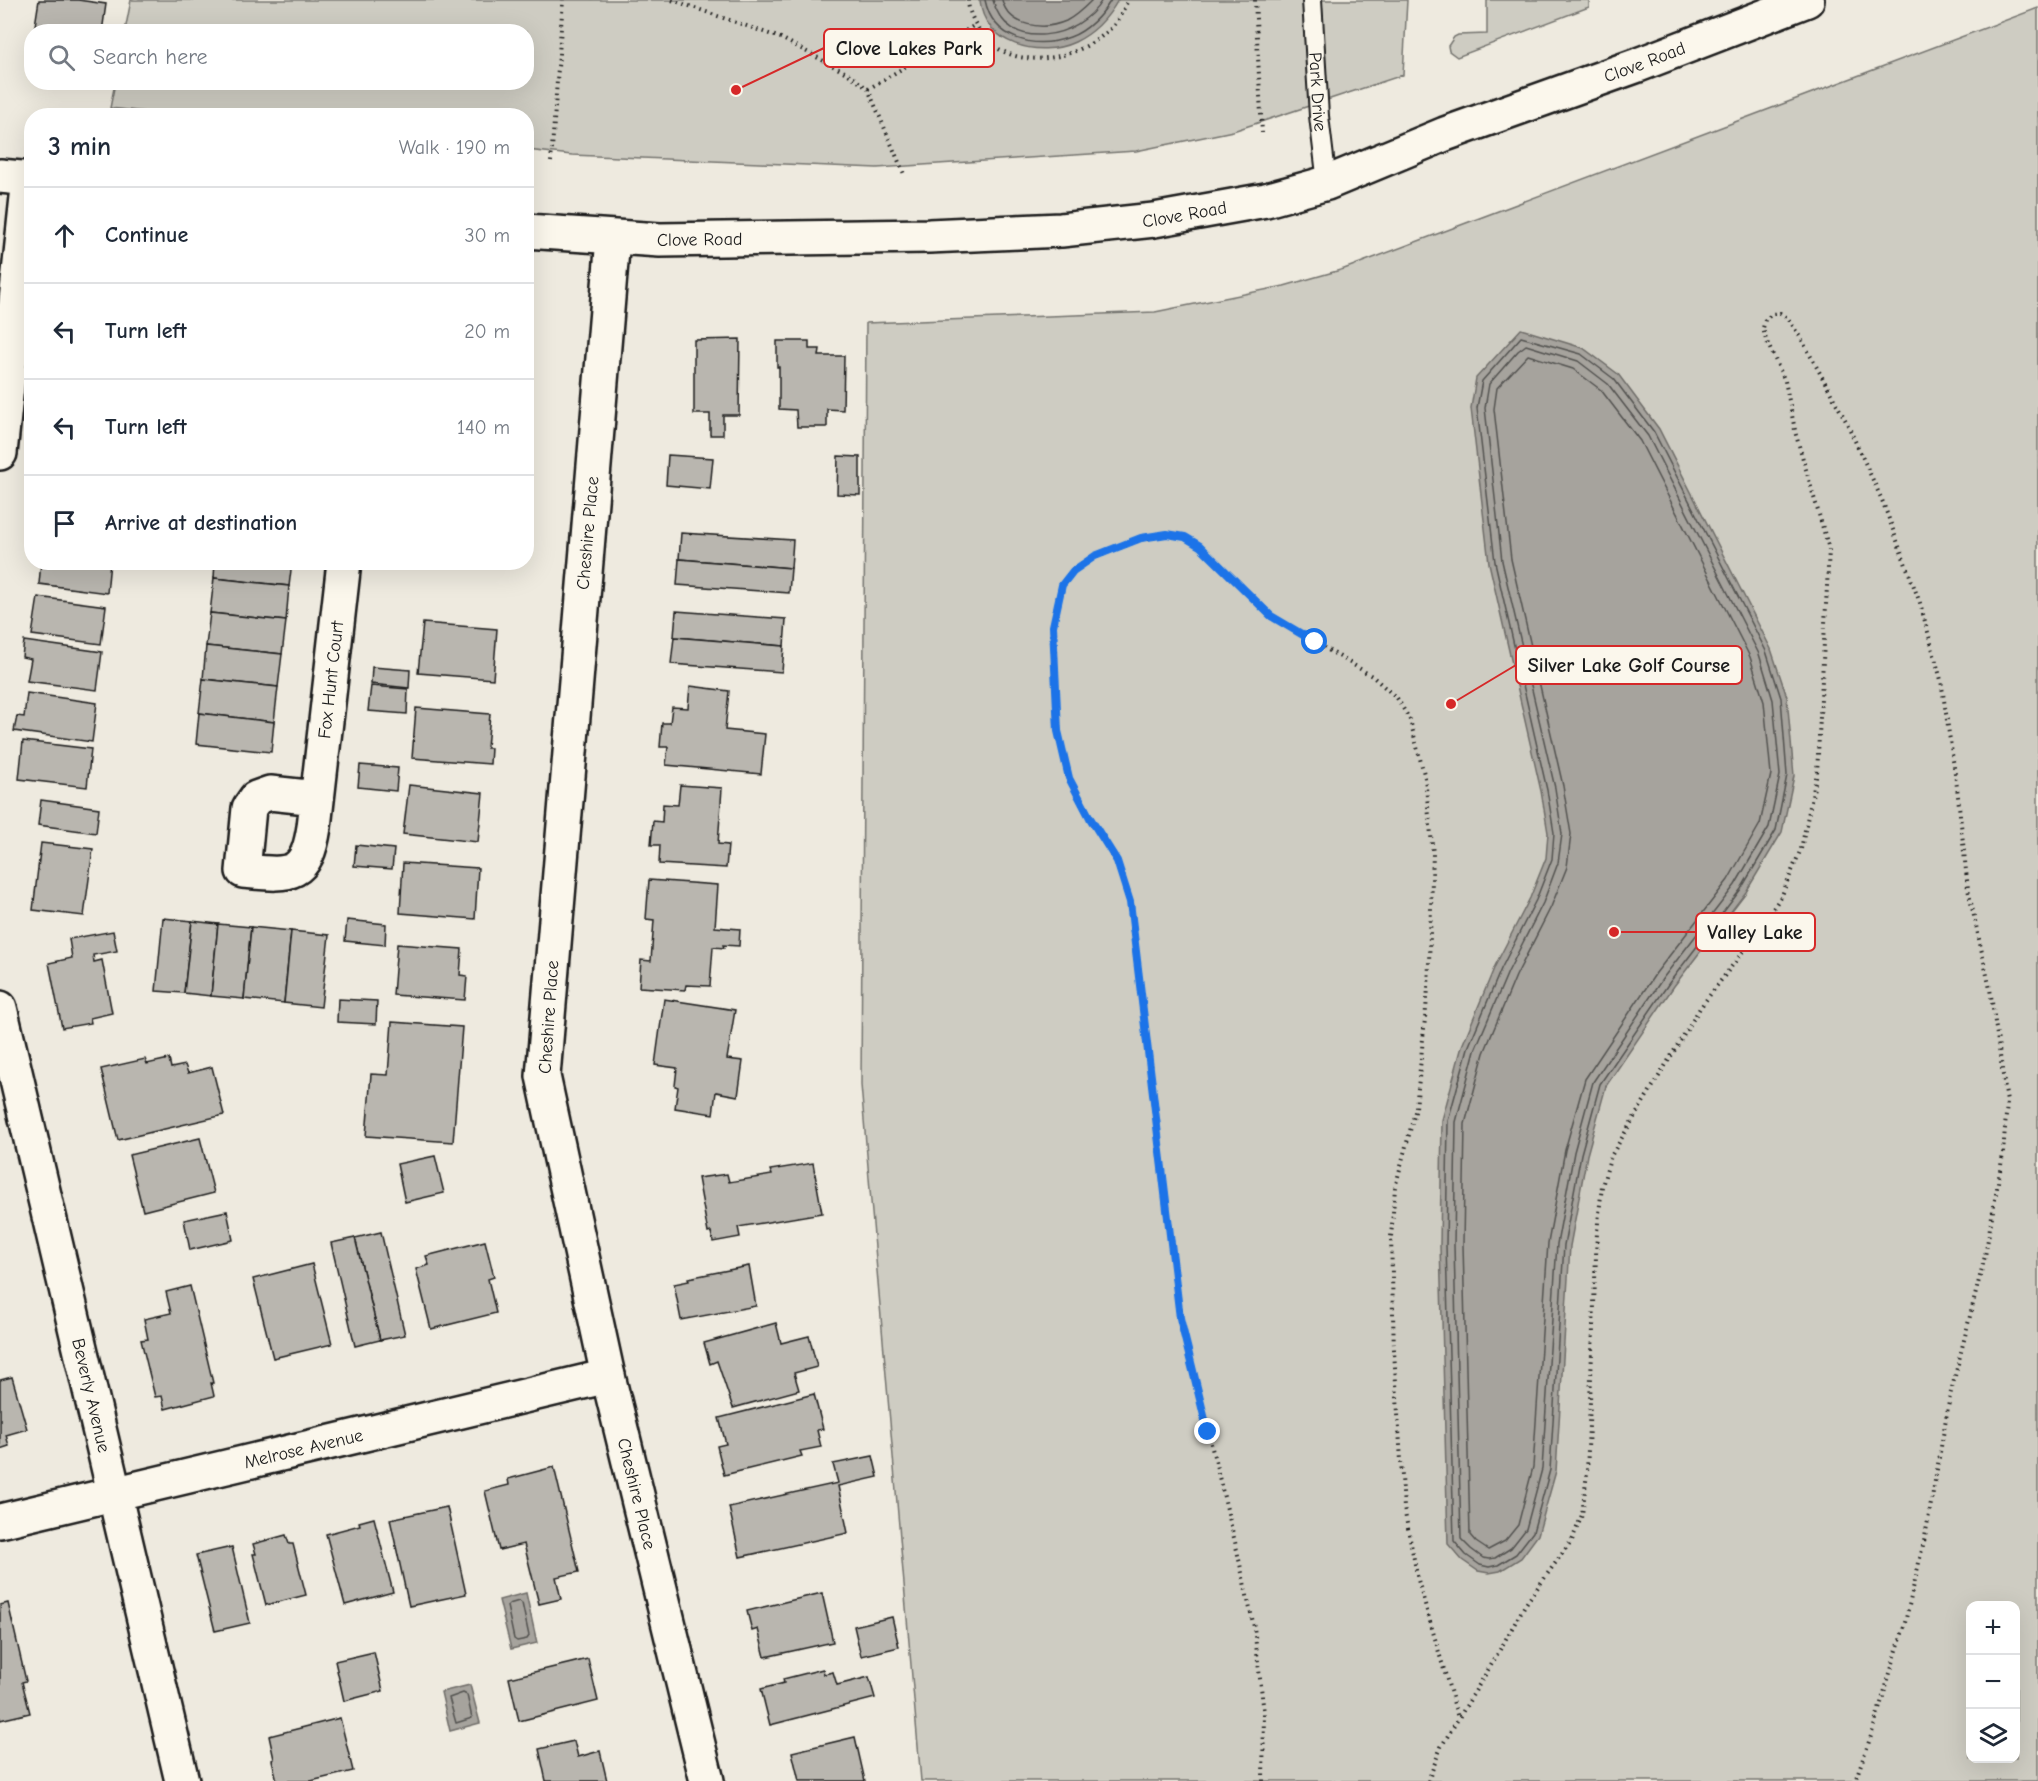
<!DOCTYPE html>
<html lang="en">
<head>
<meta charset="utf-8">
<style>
	body { margin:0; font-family:"Comic Neue",sans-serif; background:#f6f6f7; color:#1f2937 }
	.controls { position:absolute; right:18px; bottom:18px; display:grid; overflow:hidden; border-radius:12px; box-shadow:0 6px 24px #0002 }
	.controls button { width:54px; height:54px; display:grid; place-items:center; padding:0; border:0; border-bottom:2px solid #e0e1e3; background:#fff; color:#1f2937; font:30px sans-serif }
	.stop { position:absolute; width:18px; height:18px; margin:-14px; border:4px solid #1a73e8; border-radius:50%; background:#fff }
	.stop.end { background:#1a73e8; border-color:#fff; box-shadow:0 2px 6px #0008 }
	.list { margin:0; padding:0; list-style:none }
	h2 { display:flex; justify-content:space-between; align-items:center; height:78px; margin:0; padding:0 24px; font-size:26px }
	h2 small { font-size:20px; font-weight:400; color:#747a83 }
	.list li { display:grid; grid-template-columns:39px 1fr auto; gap:18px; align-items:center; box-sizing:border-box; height:96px; padding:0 24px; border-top:2px solid #e0e1e3 }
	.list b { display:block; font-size:22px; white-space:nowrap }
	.list em { font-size:20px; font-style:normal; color:#747a83 }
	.icon { flex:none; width:33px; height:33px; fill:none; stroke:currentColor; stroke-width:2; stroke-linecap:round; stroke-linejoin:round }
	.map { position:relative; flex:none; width:2038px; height:1781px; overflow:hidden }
	.search { position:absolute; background:#fff; box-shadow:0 6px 24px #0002; left:24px; top:24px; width:510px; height:66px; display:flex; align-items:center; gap:15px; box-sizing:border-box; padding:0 21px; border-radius:24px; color:#747a83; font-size:22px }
	.panel { position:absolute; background:#fff; box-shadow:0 6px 24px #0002; left:24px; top:108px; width:510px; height:462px; border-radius:24px }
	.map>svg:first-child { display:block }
	.green { fill:#ceccc2; stroke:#75746f; stroke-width:1.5; fill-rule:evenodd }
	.water { fill:#a6a39d; stroke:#6f6d69; stroke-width:1.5 }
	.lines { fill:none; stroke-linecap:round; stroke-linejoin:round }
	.shore { stroke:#535250; stroke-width:1.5 }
	.building { fill:#b9b6af; stroke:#1c1c1c; stroke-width:1.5 }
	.lane-casing { stroke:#1c1c1c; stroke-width:22 }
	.street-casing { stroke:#1c1c1c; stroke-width:38 }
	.secondary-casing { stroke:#1c1c1c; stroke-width:38 }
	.path { stroke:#1c1c1c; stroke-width:4; stroke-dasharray:1.5 4.5; stroke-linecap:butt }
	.lane { stroke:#fbf7ec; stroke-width:18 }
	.street { stroke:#fbf7ec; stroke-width:33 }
	.secondary { stroke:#fbf7ec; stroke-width:33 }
	.route { stroke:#1a73e8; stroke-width:8 }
	.labels { text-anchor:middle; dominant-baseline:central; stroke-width:4.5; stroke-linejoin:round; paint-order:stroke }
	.street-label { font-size:18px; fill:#1c1c1c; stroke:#fbf7ec }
	.leader { fill:none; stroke:#d62828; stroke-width:2 }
	.callout-dot { fill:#d62828; stroke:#fbf7ec; stroke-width:2 }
	.callout { fill:#fbf7ec; stroke:#d62828; stroke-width:2 }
	.callout-label { font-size:20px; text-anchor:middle; font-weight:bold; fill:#1c1c1c }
</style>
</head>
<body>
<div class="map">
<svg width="2038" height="1781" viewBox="0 0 2038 1781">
	<rect width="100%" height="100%" fill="#eeeadf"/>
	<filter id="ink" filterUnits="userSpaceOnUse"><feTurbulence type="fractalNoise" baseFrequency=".0167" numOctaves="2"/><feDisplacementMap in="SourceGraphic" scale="12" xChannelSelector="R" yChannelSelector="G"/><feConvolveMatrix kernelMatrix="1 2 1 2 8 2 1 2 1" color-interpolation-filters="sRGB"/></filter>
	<g filter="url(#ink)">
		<g class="green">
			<path d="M131,0h1276l-4,75 -170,56 -97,20 -259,17 -305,-13 -45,-5 -1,-34h-343l-73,-8 5,-25 411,-1v-50l-401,-1z"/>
			<path d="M1487,0h102v7l-132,50 -8,-6 -1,-5 6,-9 4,-2 29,-1z"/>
			<path d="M2038,8v1773h-1117l-60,-696 5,-762 289,-11 129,-26 60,-17zM1970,1606h46v152h-46z"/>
		</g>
		<g class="water">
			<path d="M980,0h138c-10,18 -24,33 -43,42 -36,17 -92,2 -95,-42z"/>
			<path d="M1521,329l62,19 35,26 41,55 112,220 16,48 7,79 -12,56 -36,60 -72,94 -68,100 -19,69 -17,91 -14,225 -18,64 -17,23 -21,13 -11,2 -11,-2 -16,-11 -14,-16 -8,-299 2,-125 20,-74 33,-80 35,-68 16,-40 2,-25 -7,-42 -52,-228 -18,-155 5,-30z"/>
			<path d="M526,1593l11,50 -26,6 -12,-49z"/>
			<path d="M470,1685l10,38 -30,8 -9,-39z"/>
		</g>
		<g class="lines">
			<g class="shore">
				<path d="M985,0c8,40 50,50 85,37 17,-6 32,-22 41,-37"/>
				<path d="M993,0c13,54 87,39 109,0"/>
				<path d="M1002,0c7,27 41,31 64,21 10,-5 18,-13 26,-21"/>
				<path d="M1521,337l60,17 33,25 40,53 112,219 15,47 6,77 -11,55 -35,59 -72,94 -69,101 -19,70 -17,91 -14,225 -17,62 -17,22 -18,11 -9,2 -9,-2 -14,-10 -12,-14 -8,-296 2,-124 20,-73 33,-79 35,-69 16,-41 2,-26 -7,-43 -52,-228 -18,-154 5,-27z"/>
				<path d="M1526,345l52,16 30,23 40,52 111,218 14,46 7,75 -11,52 -34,58 -72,93 -70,104 -19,70 -17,92 -15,225 -16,60 -15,19 -16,10 -6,1 -6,-1 -12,-9 -10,-10 -7,-294 2,-123 19,-72 33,-78 35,-69 15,-40 4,-29 -7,-46 -53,-227 -17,-153 4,-24 29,-33z"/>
				<path d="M1528,355l45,14 28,21 39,51 110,216 14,45 7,72 -11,50 -32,56 -72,93 -71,106 -20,71 -17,93 -15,224 -15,58 -13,16 -17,9 -12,-8 -6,-7 -7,-291 2,-120 19,-71 32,-77 35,-69 16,-40 4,-33 -8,-48 -52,-227 -17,-150 3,-21z"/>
				<path d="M519,1601l3,2 7,33 -2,3 -10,2 -3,-2 -7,-33 2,-2z"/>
				<path d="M463,1693l4,2 5,23 -16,5 -7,-25z"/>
			</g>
		</g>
		<g class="building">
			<path d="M39,0h39l28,4 -4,28h-68z"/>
			<path d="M740,339l-1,76h-16v20h-13v-21h-16v-74z"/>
			<path d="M777,341h32v8h11l-1,7h25l-1,54 -16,-1v18h-30l-1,-17 -17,-1v-42h-2z"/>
			<path d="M668,455l45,3 -3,31 -44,-4z"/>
			<path d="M838,456l22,1v38l-23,-1z"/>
			<path d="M681,533l112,7 -2,28 -112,-9z"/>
			<path d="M679,559l112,9 -2,25 -112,-8z"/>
			<path d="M41,562h69l-3,31 -68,-9z"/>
			<path d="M215,562h77l-3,24 -75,-8z"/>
			<path d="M214,578l75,8 -3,35 -76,-8z"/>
			<path d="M38,597l68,9 -5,38 -69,-9z"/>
			<path d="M676,611l110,8 -2,27 -110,-9z"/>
			<path d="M210,613l76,8 -4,33 -76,-8z"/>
			<path d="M423,623l74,6 -4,50 -75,-6z"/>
			<path d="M674,637l110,9 -2,26 -111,-8z"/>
			<path d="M24,641l78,11 -5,38 -70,-9 4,-22 -9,-2z"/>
			<path d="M206,646l76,8 -4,33 -75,-8z"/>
			<path d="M372,667l38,3 -1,18 -38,-4z"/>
			<path d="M203,679l75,8 -4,35 -75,-9z"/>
			<path d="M371,686l37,3 -1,25 -39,-3z"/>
			<path d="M690,686l39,5 -4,39 40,4 -4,40 -95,-9 2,-18h-8l2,-24h8l2,-16 16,1z"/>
			<path d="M27,693l70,10 -5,39 -78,-11 3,-15 7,1z"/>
			<path d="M416,708l74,6 -3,34h4l-1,16 -78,-6z"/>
			<path d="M199,713l75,9 -3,30 -75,-8z"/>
			<path d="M23,741l68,8 -4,38 -68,-8z"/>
			<path d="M360,765l38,3 -2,23 -38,-4z"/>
			<path d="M409,785l74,8 -5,49 -75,-8z"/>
			<path d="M680,785l42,3 -4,56 10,1 -2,23 -67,-4 1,-19h-9l2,-24 9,1 1,-18 15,1z"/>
			<path d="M41,800l58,8 -3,25 -58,-8z"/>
			<path d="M41,843l52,6 -9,67 -51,-6z"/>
			<path d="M356,845l38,4 -2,20 -38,-3z"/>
			<path d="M403,863l75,5 -3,51 -75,-6z"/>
			<path d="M649,880l69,5 -3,42 25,2 -1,17 -16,-1 1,3 -11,-1 -3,39 -24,-1 -1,5 -46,-3 2,-27 10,1 3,-41 -8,-1z"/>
			<path d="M163,918l29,3 -8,72 -28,-2z"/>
			<path d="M347,920l39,4 -1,21 -40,-4z"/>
			<path d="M192,921l26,3 -7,72 -27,-3z"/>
			<path d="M218,924l33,3 -7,72 -33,-3z"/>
			<path d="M251,927l40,4 -7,72 -40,-4z"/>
			<path d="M113,931l4,20 -24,4 1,7 8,-2 10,53 -22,5 1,5 -29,5 -13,-65 23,-5 -3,-19z"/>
			<path d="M291,931l38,4 -8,72 -37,-4z"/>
			<path d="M397,944l65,5 -2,26 7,1 -2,24 -72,-5z"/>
			<path d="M338,999l39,2 -1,23 -39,-2z"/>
			<path d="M664,999l71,11 -8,49 16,2 -5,35 -22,-4 -3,22 -38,-6 3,-21 -3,-1 2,-18 -22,-3z"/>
			<path d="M392,1022l70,5 -9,115 -87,-6 5,-62 17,1z"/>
			<path d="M145,1059l2,5 22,-5 2,9 14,-3 3,8 24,-6 12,48 -106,25 -17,-71z"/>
			<path d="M200,1138l14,55 -71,18 -14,-56z"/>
			<path d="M435,1156l9,37 -39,9 -8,-38z"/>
			<path d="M813,1163l9,50 -84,14 2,10 -27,5 -2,-10 -3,1 -10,-55 29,-4 2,8 43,-7 -2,-5z"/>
			<path d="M227,1211l6,29 -43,10 -6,-30z"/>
			<path d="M381,1232l24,103 -25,5 -25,-102z"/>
			<path d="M355,1238l25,102 -25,6 -24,-103z"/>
			<path d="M485,1241l9,36 -6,2 8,34 -65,16 -15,-60 13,-4 -3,-9z"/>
			<path d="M312,1264l20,80 -59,14 -20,-79z"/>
			<path d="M749,1266l7,40 -75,14 -7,-36 15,-3 -1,-3z"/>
			<path d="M190,1286l23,97h-2l3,13 -49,13 -3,-13 -7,1 -14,-57 7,-1 -4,-20 27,-6 -5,-21z"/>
			<path d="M776,1323l5,20 28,-7 8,31 -23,6 5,17 -66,18 -16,-47 -7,3 -6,-21z"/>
			<path d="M12,1377l15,52 -21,6 3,11 -9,3v-69z"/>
			<path d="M814,1394l9,35 -6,1 4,17 -21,4 2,5 -78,19 -7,-29 9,-2 -7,-26z"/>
			<path d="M873,1456l5,21 -40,9 10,47 -108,24 -11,-50 109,-24 -5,-19z"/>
			<path d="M554,1467l25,105 -23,5 5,22 -22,5 -15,-60 -25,6 -14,-59 24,-6 -1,-6z"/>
			<path d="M447,1507l19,87 -57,12 -19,-87z"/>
			<path d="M374,1518l19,74 -48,13 -19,-71 34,-9 -1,-3z"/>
			<path d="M286,1535l3,9h4l13,51 -40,10 -13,-51h3l-3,-10z"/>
			<path d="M232,1547l18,76 -35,8 -19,-76z"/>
			<path d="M822,1593l11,49 -68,15 -7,-28 -6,2 -5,-20z"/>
			<path d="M8,1603l18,78 -4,1 8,31 -30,7v-115z"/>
			<path d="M892,1617l7,30 -38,9 -7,-30z"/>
			<path d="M374,1652l9,39 -39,10 -9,-40z"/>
			<path d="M588,1659l10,42 -79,20 -10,-43z"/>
			<path d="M823,1669l1,5 9,-2 4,13 32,-8 6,21 -105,27 -9,-36 23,-6 -1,-4z"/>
			<path d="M340,1718l13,53 -42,10h-34l-5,-21 2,-1 -5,-23z"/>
			<path d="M855,1737l10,44h-66l-7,-29z"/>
			<path d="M574,1741l4,16 22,-6 7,30h-61l-7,-32z"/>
		</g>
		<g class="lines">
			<defs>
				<g id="lane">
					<path id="s1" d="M1312,0l7,116 8,67"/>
				</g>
				<g id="street">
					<path id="s2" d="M613,238l-70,838 65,300 99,405"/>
					<path d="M0,453l29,-275"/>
					<path id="s3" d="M317,798l-47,-5 -14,5 -7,10 -6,63c46,4 63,8 71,-44l30,-265"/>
					<path id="s4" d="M0,1008l182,773"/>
					<path id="s5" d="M0,1521l608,-145"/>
				</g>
				<g id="secondary">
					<path d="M0,176l32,3"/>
					<path id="s6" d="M526,231l134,9 269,-4 132,-6 93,-10 112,-20 61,-17 118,-49 193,-69 169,-65"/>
				</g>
			</defs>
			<use href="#lane" class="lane-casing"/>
			<use href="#street" class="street-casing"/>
			<use href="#secondary" class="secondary-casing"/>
			<g class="path">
				<path d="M672,0l109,38 69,37 18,14 36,85"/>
				<path d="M968,0c0,12 7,24 14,34 30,39 93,27 126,-3 9,-8 15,-20 20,-31"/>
				<path d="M1255,0l7,133"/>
				<path d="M868,89l107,-64"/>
				<path d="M551,162l12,-162"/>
				<path d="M1263,1781l1,-68 -10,-86 -18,-81 -56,-228 -50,-416 -13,-41 -27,-43 -21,-40 -11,-47 -5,-105 9,-41 11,-14 22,-15 46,-17 26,-5 18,3 15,9 71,70 101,60 25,22 13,22 15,58 8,76 -5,135 -12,119 -21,80 -4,49 3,114 10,157 14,72 40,138"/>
				<path d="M1428,1781l13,-34 52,-85 32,-57 47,-65 10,-25 5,-42 10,-241 5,-46 9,-30 89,-148 54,-71 28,-42 19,-46 16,-76 12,-224 -33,-114 -11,-54 -19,-41 -3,-12 2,-8 7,-6 8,-1 8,5 15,24 43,79 36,79 38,103 21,77 16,107 11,102 22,100 17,113 -4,52 -18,102 -35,140 -25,141 -21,90 -33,109 -16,45"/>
			</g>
			<use href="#lane" class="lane"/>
			<use href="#street" class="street"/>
			<use href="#secondary" class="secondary"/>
		</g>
	</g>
	<g class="lines" filter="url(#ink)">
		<path class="route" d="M1208,1432l-28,-114 -50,-416 -13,-41 -27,-43 -21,-40 -11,-47 -5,-105 9,-41 11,-14 22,-15 46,-18 26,-4 18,3 15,9 71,70 44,26"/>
	</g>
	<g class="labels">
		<g class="street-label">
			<text stroke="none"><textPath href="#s6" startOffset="1146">Clove Road</textPath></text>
			<text stroke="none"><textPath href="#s1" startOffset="92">Park Drive</textPath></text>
			<text stroke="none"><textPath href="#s6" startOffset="660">Clove Road</textPath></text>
			<text stroke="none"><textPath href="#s6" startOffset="174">Clove Road</textPath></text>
			<text transform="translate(588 533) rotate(-85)">Cheshire Place</text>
			<text stroke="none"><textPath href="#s3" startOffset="386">Fox Hunt Court</textPath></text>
			<text transform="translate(549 1017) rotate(-86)">Cheshire Place</text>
			<text stroke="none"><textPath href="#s4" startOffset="398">Beverly Avenue</textPath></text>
			<text stroke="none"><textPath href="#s5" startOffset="312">Melrose Avenue</textPath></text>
			<text stroke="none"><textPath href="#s2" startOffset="1269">Cheshire Place</textPath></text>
		</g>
	</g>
	<path class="leader" d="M736 90L824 48M1451 704L1516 665M1614 932L1696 932"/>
	<g class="callout-dot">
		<circle cx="736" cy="90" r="6"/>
		<circle cx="1451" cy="704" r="6"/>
		<circle cx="1614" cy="932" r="6"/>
	</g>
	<g class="callout">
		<rect x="824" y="29" width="170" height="38" rx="6"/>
		<rect x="1516" y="646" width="226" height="38" rx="6"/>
		<rect x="1696" y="913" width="119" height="38" rx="6"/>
	</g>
	<g class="callout-label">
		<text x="909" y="55">Clove Lakes Park</text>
		<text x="1629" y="672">Silver Lake Golf Course</text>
		<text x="1755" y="939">Valley Lake</text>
	</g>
</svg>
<div class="controls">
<button>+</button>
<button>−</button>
<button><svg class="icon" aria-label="layers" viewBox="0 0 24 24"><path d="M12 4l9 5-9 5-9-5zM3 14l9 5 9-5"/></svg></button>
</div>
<div class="stop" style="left:1315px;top:642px"></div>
<div class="stop end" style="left:1208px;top:1432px"></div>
<div class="search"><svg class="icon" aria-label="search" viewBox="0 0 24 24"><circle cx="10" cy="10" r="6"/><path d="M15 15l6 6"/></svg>Search here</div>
<section class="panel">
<h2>3 min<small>Walk · 190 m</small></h2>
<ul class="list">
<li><svg class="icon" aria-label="ahead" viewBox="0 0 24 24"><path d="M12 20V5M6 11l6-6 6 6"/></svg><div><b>Continue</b></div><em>30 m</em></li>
<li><svg class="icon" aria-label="left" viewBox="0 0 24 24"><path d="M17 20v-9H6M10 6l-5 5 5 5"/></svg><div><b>Turn left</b></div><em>20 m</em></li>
<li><svg class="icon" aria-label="left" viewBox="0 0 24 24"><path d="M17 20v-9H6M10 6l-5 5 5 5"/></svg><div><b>Turn left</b></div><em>140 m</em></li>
<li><svg class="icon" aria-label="arrive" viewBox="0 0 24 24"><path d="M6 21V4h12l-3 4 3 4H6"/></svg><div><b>Arrive at destination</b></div></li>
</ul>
</section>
</div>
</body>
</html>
